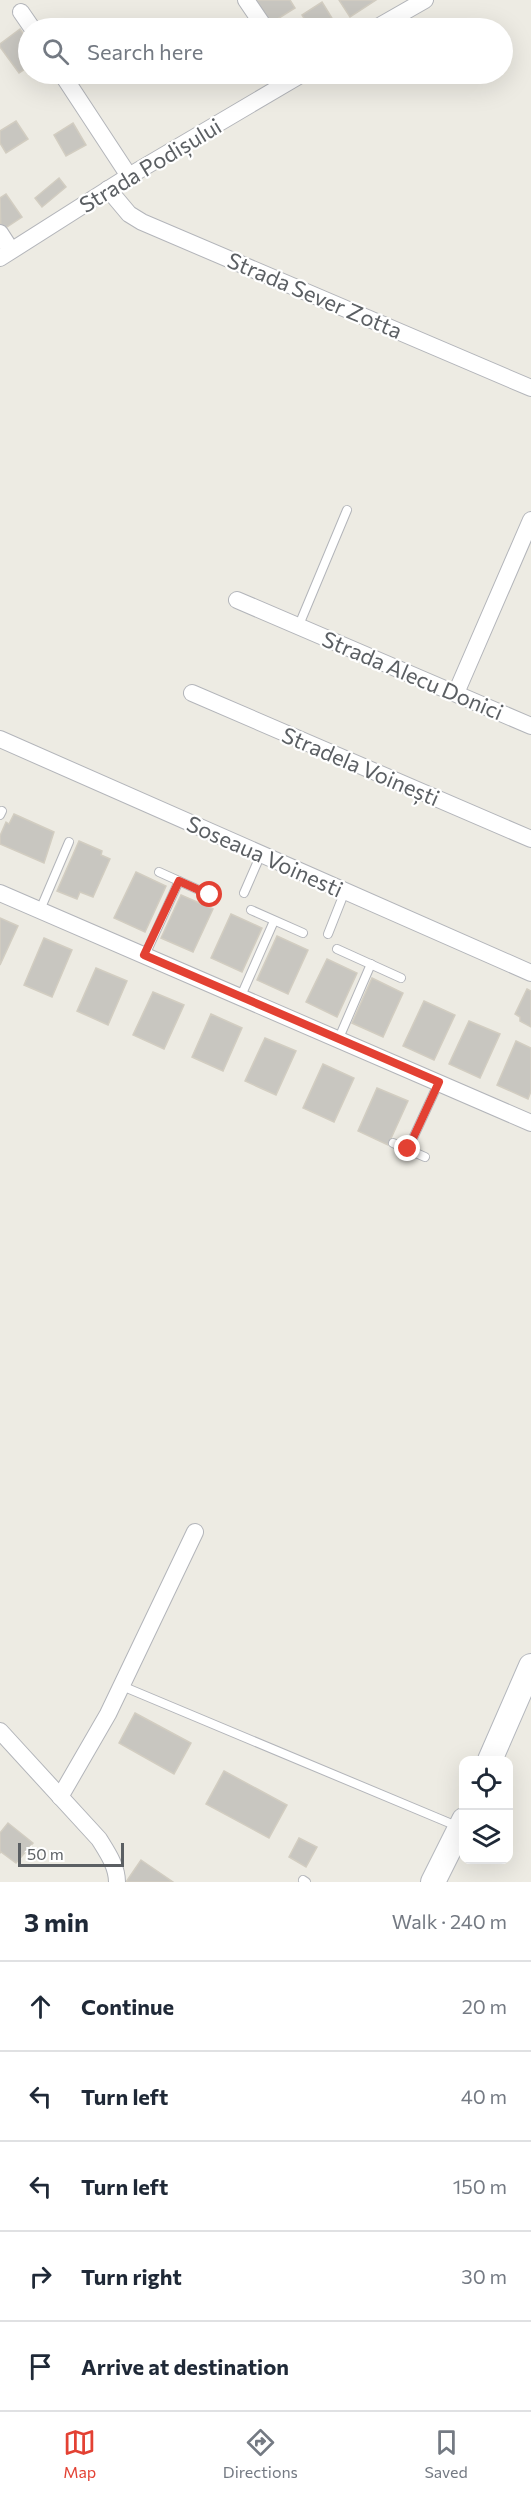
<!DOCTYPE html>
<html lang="en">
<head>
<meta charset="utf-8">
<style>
	body { margin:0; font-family:Commissioner,sans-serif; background:#f6f6f7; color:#1f2937 }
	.controls { position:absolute; right:18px; bottom:18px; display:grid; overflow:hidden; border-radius:12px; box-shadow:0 6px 24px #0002 }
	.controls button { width:54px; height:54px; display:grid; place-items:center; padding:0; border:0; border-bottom:2px solid #e0e1e3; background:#fff; color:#1f2937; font:30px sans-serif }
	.scale { position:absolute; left:18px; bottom:15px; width:106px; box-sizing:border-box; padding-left:6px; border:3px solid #5b5f63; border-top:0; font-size:16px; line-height:21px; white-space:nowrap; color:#5b5f63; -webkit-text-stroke:4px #fff; paint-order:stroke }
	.stop { position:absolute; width:18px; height:18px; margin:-14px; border:4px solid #e34133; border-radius:50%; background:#fff }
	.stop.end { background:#e34133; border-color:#fff; box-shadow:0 2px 6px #0008 }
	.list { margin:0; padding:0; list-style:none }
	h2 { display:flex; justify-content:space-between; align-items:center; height:78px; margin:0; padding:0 24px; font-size:26px }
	h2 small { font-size:20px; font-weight:400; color:#747a83 }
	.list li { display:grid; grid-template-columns:39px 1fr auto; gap:18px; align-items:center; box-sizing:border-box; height:90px; padding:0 24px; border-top:2px solid #e0e1e3 }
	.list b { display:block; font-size:22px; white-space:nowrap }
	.list em { font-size:20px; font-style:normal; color:#747a83 }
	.icon { flex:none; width:33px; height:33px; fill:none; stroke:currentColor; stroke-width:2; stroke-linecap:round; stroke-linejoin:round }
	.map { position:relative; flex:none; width:531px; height:1882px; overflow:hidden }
	.search { position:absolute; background:#fff; box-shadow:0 6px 24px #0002; left:18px; right:18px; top:18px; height:66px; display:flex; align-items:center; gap:15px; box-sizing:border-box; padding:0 21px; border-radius:33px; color:#747a83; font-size:22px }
	.sheet { height:528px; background:#fff }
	nav { display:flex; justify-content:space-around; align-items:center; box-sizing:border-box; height:84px; border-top:2px solid #e0e1e3; background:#fff; font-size:16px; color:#747a83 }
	nav a { display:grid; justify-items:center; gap:3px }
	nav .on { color:#e34133 }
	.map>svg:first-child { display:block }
	.building { fill:#c8c6c0; stroke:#d2cdc1; stroke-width:1.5 }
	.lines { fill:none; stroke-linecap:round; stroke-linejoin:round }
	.service-casing { stroke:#b3b5ba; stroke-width:10 }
	.minor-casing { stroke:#b3b5ba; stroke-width:18 }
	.secondary-casing { stroke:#b4b7bd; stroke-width:26 }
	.service { stroke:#fff; stroke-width:8 }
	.minor { stroke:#fff; stroke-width:16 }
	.secondary { stroke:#fff; stroke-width:24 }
	.route { stroke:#e34133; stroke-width:8 }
	.labels { text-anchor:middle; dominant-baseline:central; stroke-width:4.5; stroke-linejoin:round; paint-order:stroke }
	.street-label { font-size:22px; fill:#5b5f63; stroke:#fff }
</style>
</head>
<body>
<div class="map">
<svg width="531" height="1882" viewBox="0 0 531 1882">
	<rect width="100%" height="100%" fill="#edebe3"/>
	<g class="building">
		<path d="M255,0h35l5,8 -27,17z"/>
		<path d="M339,0h37l-26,17z"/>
		<path d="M322,2l16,26h-28l-8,-13z"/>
		<path d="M297,21l4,7h-18z"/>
		<path d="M20,29l8,12v26l-9,6 -19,-26v-3z"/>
		<path d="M215,74h20l-12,9z"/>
		<path d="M16,121l12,18 -22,14 -6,-10v-12z"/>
		<path d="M73,123l13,22 -20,11 -12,-21z"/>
		<path d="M59,178l7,9 -24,20 -7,-9z"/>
		<path d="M6,194l16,23 -21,14 -1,-33z"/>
		<path d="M14,814l40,18 -10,31 -44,-19v-8l6,-14 3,2z"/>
		<path d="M79,841l23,10 -1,4 9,4 -17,38 -13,-5 -3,7 -20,-8z"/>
		<path d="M136,872l30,14 -21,46 -31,-14z"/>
		<path d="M181,895l32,14 -20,43 -32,-14z"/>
		<path d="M231,914l31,14 -20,44 -31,-14z"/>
		<path d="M0,918l18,8 -18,39z"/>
		<path d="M277,936l31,14 -20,44 -31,-14z"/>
		<path d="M44,938l28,12 -20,47 -28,-12z"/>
		<path d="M327,959l30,14 -20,44 -31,-15z"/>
		<path d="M96,968l31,13 -19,44 -31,-14z"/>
		<path d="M372,978l31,15 -20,44 -31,-14z"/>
		<path d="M527,989l4,2v36l-11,-6v-4l-5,-3z"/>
		<path d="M153,992l31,13 -20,44 -31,-14z"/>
		<path d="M424,1001l31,14 -21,45 -31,-14z"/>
		<path d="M211,1014l31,14 -19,43 -31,-14z"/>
		<path d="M469,1021l31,13 -20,44 -31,-14z"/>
		<path d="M265,1038l31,13 -20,44 -31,-14z"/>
		<path d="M516,1041l15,7v43l-3,8 -31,-14z"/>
		<path d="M323,1064l31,14 -20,44 -31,-14z"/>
		<path d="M377,1088l31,13 -20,44 -30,-14z"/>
		<path d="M135,1713l56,30 -17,31 -55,-31z"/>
		<path d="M224,1771l63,34 -18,33 -63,-34z"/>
		<path d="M8,1823l25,20 -17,20 -15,-11 -1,1v-20z"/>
		<path d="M299,1838l18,9 -11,20 -17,-10z"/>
		<path d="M141,1860l32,22h-47z"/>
	</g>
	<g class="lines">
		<defs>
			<g id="service">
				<path d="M299,625l48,-115"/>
				<path d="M0,815l2,-4"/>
				<path d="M159,872l51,23"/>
				<path d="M244,893l17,-39"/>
				<path d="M40,910l29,-68"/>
				<path d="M251,910l52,23"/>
				<path d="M328,934l17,-43"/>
				<path d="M337,949l64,29"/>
				<path d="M145,955l34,-74"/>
				<path d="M241,996l33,-75"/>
				<path d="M339,1038l32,-74"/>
				<path d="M393,1143l32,14"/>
				<path d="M408,1149l31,-67"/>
				<path d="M122,1686l337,141"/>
				<path d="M303,1880l3,2"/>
			</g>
			<g id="minor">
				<path d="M246,0l19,28"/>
				<path d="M21,12l11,16"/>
				<path d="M376,28l49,-28"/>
				<path d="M62,74l67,102"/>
				<path d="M108,189l21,25 13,8 389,166"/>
				<path d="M0,233l11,17"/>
				<path d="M0,258l129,-82 173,-102"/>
				<path d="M237,600l294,126"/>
				<path d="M192,693l339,146"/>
				<path d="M456,693l75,-173"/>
				<path d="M0,739l531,234"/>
				<path d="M0,893l531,230"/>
				<path d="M0,1731l99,108c8,13 18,27 18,43"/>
				<path d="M60,1797l48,-83 87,-182"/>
			</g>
			<g id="secondary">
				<path d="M490,1760l41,-94"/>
				<path d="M433,1882l31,-62"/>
			</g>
		</defs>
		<use href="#service" class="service-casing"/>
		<use href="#minor" class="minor-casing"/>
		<use href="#secondary" class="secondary-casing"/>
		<use href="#service" class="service"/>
		<use href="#minor" class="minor"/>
		<use href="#secondary" class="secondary"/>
	</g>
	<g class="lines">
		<path class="route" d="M210,895l-31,-14 -35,74 295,127 -31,67"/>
	</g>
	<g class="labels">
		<g class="street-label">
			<text transform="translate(150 165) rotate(-31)">Strada Podișului</text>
			<text transform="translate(315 295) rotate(23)">Strada Sever Zotta</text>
			<text transform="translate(413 675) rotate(23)">Strada Alecu Donici</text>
			<text transform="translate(361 766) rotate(23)">Stradela Voinești</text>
			<text transform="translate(265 856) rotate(24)">Soseaua Voinesti</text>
		</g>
	</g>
</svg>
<div class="controls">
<button><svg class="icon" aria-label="locate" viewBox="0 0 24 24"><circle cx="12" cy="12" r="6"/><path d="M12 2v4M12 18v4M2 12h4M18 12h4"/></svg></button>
<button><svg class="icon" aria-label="layers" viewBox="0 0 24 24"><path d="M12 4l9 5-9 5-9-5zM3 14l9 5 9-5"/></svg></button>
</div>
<div class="scale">50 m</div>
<div class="stop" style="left:210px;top:895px"></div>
<div class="stop end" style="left:408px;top:1149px"></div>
<div class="search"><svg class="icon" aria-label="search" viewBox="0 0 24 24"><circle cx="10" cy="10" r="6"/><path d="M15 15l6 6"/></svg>Search here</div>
</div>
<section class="sheet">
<h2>3 min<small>Walk · 240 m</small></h2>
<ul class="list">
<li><svg class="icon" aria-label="ahead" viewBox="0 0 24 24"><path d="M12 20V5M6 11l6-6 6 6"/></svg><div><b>Continue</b></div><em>20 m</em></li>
<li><svg class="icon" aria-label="left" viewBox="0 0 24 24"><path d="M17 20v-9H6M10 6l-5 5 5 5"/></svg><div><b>Turn left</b></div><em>40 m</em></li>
<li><svg class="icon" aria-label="left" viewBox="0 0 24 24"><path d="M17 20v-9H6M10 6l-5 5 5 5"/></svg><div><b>Turn left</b></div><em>150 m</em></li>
<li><svg class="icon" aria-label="right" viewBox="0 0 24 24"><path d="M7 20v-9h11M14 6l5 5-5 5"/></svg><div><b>Turn right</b></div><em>30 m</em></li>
<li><svg class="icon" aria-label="arrive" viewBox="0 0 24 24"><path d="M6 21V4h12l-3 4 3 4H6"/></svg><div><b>Arrive at destination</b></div></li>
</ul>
</section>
<nav>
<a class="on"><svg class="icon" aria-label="map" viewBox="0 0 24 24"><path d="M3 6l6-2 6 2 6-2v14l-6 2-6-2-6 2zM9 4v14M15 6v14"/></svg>Map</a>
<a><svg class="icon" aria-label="directions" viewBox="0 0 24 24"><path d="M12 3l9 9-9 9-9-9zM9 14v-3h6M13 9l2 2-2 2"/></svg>Directions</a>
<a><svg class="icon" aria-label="saved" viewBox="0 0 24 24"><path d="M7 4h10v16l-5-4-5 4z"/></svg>Saved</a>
</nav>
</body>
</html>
